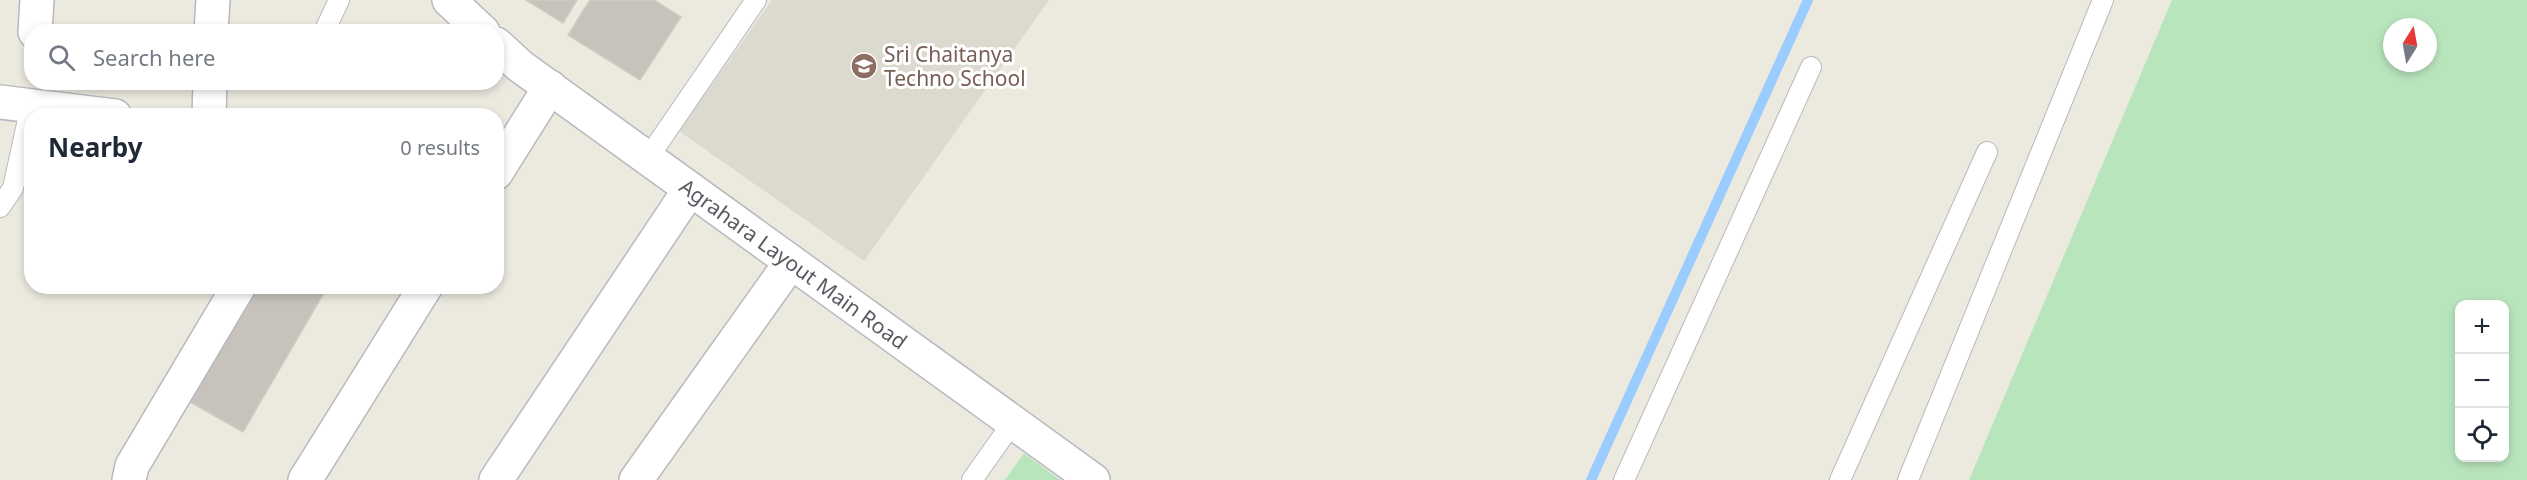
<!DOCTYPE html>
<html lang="en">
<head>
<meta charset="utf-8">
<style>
	body { margin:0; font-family:"Noto Sans",sans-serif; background:#f6f6f7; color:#1f2937 }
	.controls { position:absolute; right:18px; bottom:18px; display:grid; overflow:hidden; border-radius:12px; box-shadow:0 3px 9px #0003 }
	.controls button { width:54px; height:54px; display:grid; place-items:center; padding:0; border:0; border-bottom:2px solid #e0e1e3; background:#fff; color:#1f2937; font:30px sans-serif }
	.compass { position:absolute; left:2383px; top:18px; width:54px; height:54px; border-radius:50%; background:#fff; box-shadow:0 3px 9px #0003; rotate:11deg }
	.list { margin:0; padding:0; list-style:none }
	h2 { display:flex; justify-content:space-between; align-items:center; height:78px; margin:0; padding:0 24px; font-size:26px }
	h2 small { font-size:20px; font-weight:400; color:#747a83 }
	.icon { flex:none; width:33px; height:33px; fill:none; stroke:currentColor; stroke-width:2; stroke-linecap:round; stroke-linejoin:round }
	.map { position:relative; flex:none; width:2527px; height:480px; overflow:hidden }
	.search { position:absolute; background:#fff; box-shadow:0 3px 9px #0003; left:24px; top:24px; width:480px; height:66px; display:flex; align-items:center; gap:15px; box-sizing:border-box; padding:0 21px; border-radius:24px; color:#747a83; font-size:22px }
	.panel { position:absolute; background:#fff; box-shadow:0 3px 9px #0003; left:24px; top:108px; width:480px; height:186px; border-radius:24px }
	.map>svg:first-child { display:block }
	.education { fill:#dcd9ce }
	.green { fill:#b9e5bd; fill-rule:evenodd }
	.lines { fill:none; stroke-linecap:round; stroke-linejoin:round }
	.stream { stroke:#9bccff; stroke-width:10 }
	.building { fill:#c7c3bc; stroke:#d0ccbd; stroke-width:1.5 }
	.lane-casing { stroke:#b7b9bf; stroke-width:22 }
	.street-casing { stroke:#b7b9bf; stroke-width:36 }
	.secondary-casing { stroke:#b5b8bf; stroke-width:36 }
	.lane { stroke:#fff; stroke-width:20 }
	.street { stroke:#fff; stroke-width:33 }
	.secondary { stroke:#fff; stroke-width:33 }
	.labels { text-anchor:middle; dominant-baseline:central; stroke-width:6; stroke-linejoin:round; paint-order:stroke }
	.education-label { font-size:21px; fill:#785e54; stroke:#fff; text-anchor:start }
	.street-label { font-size:21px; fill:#585b61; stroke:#fff }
</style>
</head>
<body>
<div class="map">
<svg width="2527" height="480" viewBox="0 0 2527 480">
	<rect width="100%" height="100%" fill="#eceadf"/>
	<path class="education" d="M772,0h277l-185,261 -185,-130z"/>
	<g class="green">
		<path d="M2172,0h355v480h-558zM2392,27h36v36h-36zM2460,304h44v154h-44z"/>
		<path d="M1024,453l36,27h-55z"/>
	</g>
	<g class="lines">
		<path class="stream" d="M1591,480l217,-480"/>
	</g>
	<g class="building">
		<path d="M526,0h51l-14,23z"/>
		<path d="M590,0h64l27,17 -41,63 -72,-45z"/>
		<path d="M258,286h70l-85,146 -53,-30z"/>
	</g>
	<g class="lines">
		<defs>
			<g id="lane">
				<path d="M324,32l15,-32"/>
				<path d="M648,158l108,-158"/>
				<path d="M0,207l13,-19 18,-82"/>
				<path d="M972,480l41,-58"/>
				<path d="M1624,480l187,-413"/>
				<path d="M1840,480l147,-328"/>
				<path d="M1908,480l195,-480"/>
			</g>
			<g id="street">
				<path d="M35,32l2,-32"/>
				<path d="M211,32l2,-32"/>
				<path d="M0,102l115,14"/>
				<path d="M209,116l1,-34"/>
				<path d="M496,173l54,-86"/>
				<path d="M129,480l3,-14 107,-180"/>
				<path d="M305,480l121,-194"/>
				<path d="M496,480l194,-291"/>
				<path d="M636,480l155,-218"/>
			</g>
			<g id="secondary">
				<path d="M449,0l34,32"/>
				<path id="s1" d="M496,44l24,22 573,414"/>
			</g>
		</defs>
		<use href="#lane" class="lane-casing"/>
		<use href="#street" class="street-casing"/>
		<use href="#secondary" class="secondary-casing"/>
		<use href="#lane" class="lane"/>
		<use href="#street" class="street"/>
		<use href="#secondary" class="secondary"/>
	</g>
	<defs>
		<symbol id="school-disc" viewBox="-11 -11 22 22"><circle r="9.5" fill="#8d6e63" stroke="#fff"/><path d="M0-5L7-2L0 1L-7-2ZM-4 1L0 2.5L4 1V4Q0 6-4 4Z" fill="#fff"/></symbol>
	</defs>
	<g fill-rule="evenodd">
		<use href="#school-disc" x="849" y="51" width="30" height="30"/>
	</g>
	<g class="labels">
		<g class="education-label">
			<text x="884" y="54">Sri Chaitanya<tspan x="884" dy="24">Techno School</tspan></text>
		</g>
		<g class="street-label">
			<text stroke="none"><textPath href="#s1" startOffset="370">Agrahara Layout Main Road</textPath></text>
		</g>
	</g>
</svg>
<div class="controls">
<button>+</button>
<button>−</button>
<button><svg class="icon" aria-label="locate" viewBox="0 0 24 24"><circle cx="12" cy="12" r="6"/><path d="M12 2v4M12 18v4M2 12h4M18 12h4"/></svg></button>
</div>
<svg class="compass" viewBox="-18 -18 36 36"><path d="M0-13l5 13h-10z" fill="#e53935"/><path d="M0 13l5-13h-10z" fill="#747a83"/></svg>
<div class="search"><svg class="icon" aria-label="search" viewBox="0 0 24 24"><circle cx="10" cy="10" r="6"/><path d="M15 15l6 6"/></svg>Search here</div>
<section class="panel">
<h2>Nearby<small>0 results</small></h2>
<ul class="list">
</ul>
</section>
</div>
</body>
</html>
